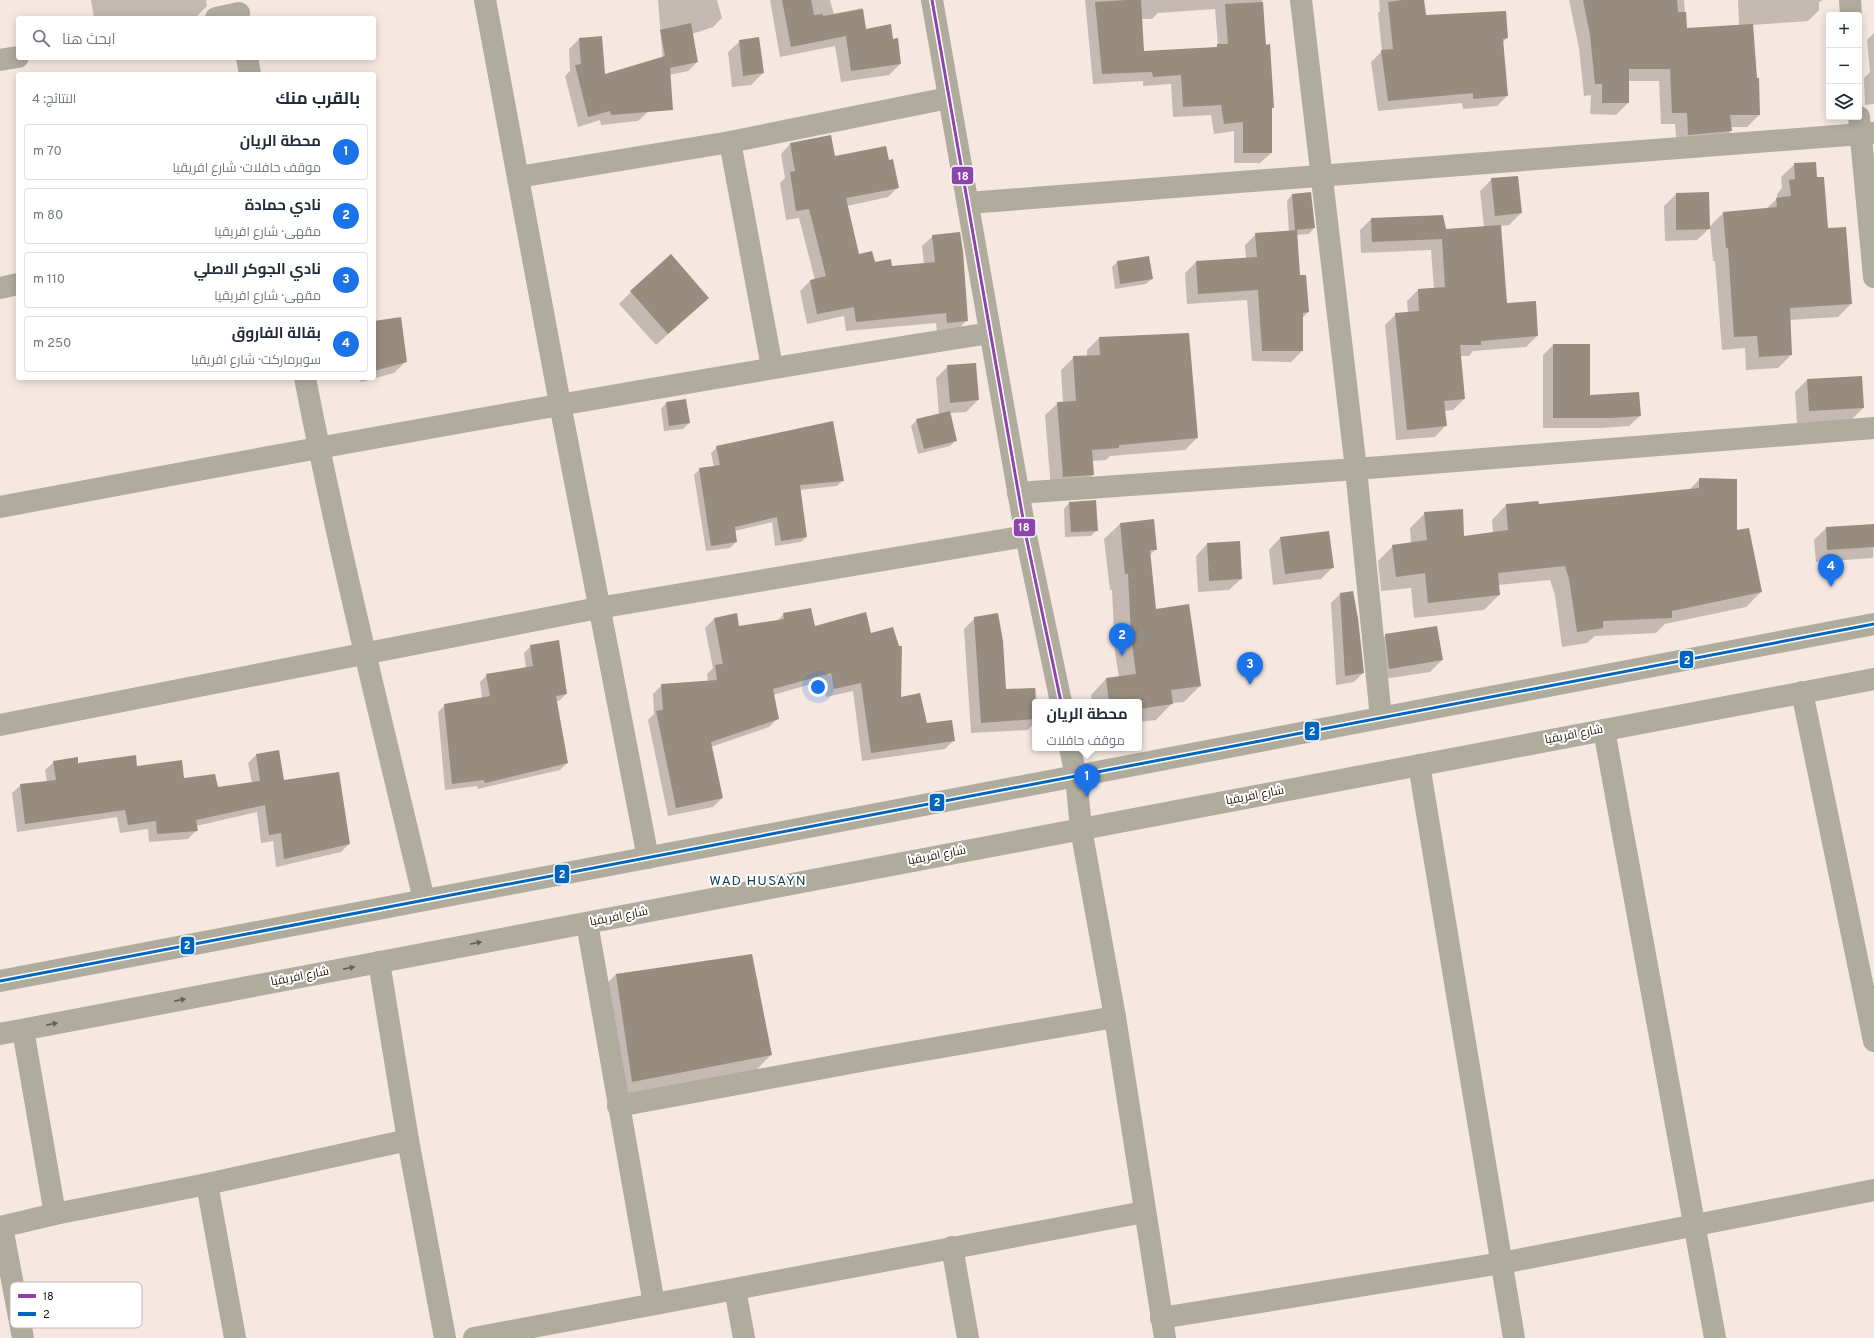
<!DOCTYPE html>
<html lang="ar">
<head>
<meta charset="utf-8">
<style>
	body { margin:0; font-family:Overpass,Cairo,sans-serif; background:#f2f2f3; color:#1f2937; direction:rtl }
	.controls { position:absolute; right:12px; top:12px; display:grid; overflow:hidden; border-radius:4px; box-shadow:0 2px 10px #0003 }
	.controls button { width:36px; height:36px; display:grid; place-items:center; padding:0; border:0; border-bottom:1px solid #e0e1e3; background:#fff; color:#1f2937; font:20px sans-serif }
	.you { position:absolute; left:818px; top:687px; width:14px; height:14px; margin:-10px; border:3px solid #fff; border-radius:50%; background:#1a73e8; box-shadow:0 0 0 6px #1a73e833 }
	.badge { display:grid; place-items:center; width:26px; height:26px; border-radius:50%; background:#1a73e8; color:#fff; font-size:13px; font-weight:700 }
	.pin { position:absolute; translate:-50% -33px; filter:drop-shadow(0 1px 2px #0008) }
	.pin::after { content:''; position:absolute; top:21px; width:14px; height:12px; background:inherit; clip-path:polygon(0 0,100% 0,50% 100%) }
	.popup { position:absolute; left:1032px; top:699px; width:110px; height:52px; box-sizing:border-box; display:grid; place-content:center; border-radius:4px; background:#fff; filter:drop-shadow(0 1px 3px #0005); font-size:13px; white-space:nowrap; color:#747a83 }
	.popup b { font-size:15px; color:#1f2937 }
	.popup::after { content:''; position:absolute; left:50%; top:100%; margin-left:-8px; border:8px solid transparent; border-top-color:#fff }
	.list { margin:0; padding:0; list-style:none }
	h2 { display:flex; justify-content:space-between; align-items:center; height:52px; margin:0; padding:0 16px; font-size:17px }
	h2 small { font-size:13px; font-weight:400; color:#747a83 }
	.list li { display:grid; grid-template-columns:26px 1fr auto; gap:12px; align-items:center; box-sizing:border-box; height:56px; margin:0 8px 8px; padding:0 8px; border:1px solid #e0e1e3; border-radius:4px }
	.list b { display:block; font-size:15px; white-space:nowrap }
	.list p { margin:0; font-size:13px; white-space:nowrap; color:#747a83 }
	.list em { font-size:13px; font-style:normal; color:#747a83 }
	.icon { flex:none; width:22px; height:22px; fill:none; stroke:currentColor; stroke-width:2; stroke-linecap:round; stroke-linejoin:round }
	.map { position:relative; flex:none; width:1874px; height:1338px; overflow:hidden; direction:ltr }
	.search { position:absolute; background:#fff; box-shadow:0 2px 10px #0003; left:16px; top:16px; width:360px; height:44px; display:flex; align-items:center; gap:10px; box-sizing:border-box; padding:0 14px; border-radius:4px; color:#747a83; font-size:15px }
	.panel { position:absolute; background:#fff; box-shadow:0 2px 10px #0003; left:16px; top:72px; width:360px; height:308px; border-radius:4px; direction:rtl }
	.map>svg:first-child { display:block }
	.shadow { fill:#0003; fill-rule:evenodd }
	.building { fill:#988c7e }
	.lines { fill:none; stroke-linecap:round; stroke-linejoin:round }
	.minor { stroke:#afab9d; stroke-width:22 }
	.bus-1-casing { stroke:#fff; stroke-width:6 }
	.bus-2-casing { stroke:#fff; stroke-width:6 }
	.bus-1 { stroke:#8e44ad; stroke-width:3 }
	.bus-2 { stroke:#0065bd; stroke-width:3 }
	.oneway { fill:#6a5e51 }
	.labels { text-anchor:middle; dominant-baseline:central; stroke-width:4; stroke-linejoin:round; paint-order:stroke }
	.street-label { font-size:12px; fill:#261105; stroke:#fff }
	.quarter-label { font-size:14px; letter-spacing:1px; fill:#0f3e52; stroke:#fff }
	.key { fill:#fff; stroke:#beb8b4; stroke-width:1 }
	.key-label { font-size:11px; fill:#261105 }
	.line-badge { stroke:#fff; stroke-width:1.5 }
	.badge-label { font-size:11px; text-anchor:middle; font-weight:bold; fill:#fff }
</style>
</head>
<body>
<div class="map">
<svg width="1874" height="1338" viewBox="0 0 1874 1338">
	<rect width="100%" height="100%" fill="#f6e8e0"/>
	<g class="shadow">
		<path d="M91,0h115l1,6 -12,12h-101z"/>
		<path d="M658,0h59l5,18 -9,9 -21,7 5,28 -9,9 -24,5z"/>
		<path d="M770,0h60l4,14 28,-6 4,22 26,10 5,-1 3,25 -11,11 -48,7 -6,-36 -55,11z"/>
		<path d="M1085,0h177l3,46 8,61 -2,2v44l-11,10h-26v-32l-20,3 -3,-19 -38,2 -2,-33 -28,2v-5l-50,3zM1215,9l3,36 -3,3 -72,4 -2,-33h11l6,-6z"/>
		<path d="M1379,0h45l2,16 81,22 -5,5 5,53 -10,10 -34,3 -1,-6 -84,8 -7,-49 11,-11 -4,-38 2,-2z"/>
		<path d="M1569,0h115l2,29 53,-3 -1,-26h85l-4,2v8l-11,11 -56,4 7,90 -12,12h-17l1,4 -12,12 -42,3 -2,-22h-14l-2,-43h-31v22l-12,12 -26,-1 1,-19 -7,1 -5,-48z"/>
		<path d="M1874,33v71l-9,1 -1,-27 6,-6 -3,-32z"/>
		<path d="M579,39l25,36 45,36 -11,10 -37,4 -1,-5 -22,7 -13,-51 5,-5 -1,-22z"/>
		<path d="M740,41l23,32 -12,12 -19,2 -4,-35z"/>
		<path d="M791,143l43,15 54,3 10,26 -10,10 -41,9 11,49 33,12 33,-3 -2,-18 11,-10 34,84 -10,10 -20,2 -1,-9 -90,8 -2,-15 -37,8 -7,-33 10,-10 5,-1 -16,-62 -13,2 -6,-37 5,-5 -4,-24z"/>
		<path d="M1795,164l21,14 11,51 24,75 -13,13 -49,3 2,35 -13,13 -32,2 -1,-22 -23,2 -7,-89h-2l-3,-33 -13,12 -32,1 -1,-35 12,-12 32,-1 1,34 14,-14 43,-4 11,-10v-5l5,-6 -1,-11z"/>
		<path d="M1492,179l29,34 -12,12 -9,1 6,78 31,32 -11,11 -53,4 -4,5h-9l4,43 -11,11 -9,1 2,14 -11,12 -39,3 -11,-115 11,-11 12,-1 -1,-12 11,-11 16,-1 -3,-39 -70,3 -1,-23 11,-11 74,11 39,-3 -4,-36z"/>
		<path d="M1310,194l4,34 -5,6 -13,1 3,41 9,36 -6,6v33l-11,11 -39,-1 -5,-61 -60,4 -2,-31 11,-11 50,-3 -1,-14 11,-11 33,-2 -2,-31 5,-6z"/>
		<path d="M1117,262l35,17 -6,5 -31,5 -3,-22z"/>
		<path d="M631,292l77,6 -52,47 -37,-41z"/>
		<path d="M374,322l32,39 -12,12 -33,9 -2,-4h15z"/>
		<path d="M1099,338l98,100 -12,12 -75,6 -4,4 -14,1 1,14 -12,12 -30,2 -6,-74 13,-12h5l-2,-33 13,-13h13v-7z"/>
		<path d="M1553,345l36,52 51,19 -11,10 -29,2h-57v-73z"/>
		<path d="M948,366l30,34 -12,12 -16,1 6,27 -6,6 -32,8 -7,-28 6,-6 22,-5 -3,-37z"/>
		<path d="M1807,380l56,28 -12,12 -54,3 -2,-31z"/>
		<path d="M666,403l23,20 -6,6 -19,2 -3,-22z"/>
		<path d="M717,447l126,33 -6,6 -38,4 7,47 -5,5 -26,4 -3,-24 -37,9 1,11 -6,6 -24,3 -12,-76 6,-6 14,-2 -3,-14z"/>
		<path d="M1699,480l37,51 25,61 -15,15 -81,17 -9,9 -61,3 -8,7 -25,4 -7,-52 -5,-15 -52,5 1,10 -15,15 -70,8 -3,-30 -30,3 -3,-30 15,-15 18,-3 -1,-15 15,-15 38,24 30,-4 -1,-13 14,-15h32l151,-15z"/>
		<path d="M1069,503l28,27 -6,6 -26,1 -1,-28z"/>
		<path d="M1120,524l36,25 -7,7 6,54 45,76 -16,16 -12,1 -16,17 -17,2v-20h-47l-1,-7 15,-16 13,-2 -4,-25 -3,-62h-2l-6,-51z"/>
		<path d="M1874,525l-1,33 -57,4 -2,-22 12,-12z"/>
		<path d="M1280,538l53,29 -12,12 -48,6 -4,-35z"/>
		<path d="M1207,544l34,35 -12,11 -31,2 -2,-36z"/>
		<path d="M1340,594l23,79 -9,9 -18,3 -5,-82z"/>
		<path d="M784,614l30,14 57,6 29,65 26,25 28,16 -9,9 -83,12 -9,-70 -27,6 -4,-16 -49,14 5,23 -9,9 -58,20 11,51 -9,9 -45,9 -20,-96 6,-6 -1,-20 9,-9 46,-3 -1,-8 6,-6 -8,-40 9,-9 24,8 39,-6z"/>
		<path d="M975,618l30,72 31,-1 1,13h-2v20l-7,8 -57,3 -7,-104z"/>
		<path d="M1386,635l56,25 -12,12 -53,8 -3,-33z"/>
		<path d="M531,646l35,48 -7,7h-3l11,62 -7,7 -82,19 -1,-3 -32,4 -7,-78 7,-7 37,-7 -2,-16 7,-7 39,-7 -2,-15z"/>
		<path d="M257,754l92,90 -8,8 -65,15 -3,-26 -12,2 -4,-31 -61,14v5l-8,8 -39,3 -1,-13 -28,4 -3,-16 -100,15 -5,-39 9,-8 26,-3 -2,-12 9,-8 82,5 81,22 35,-6 -4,-20z"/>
		<path d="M751,955l20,100 -23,23 -139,27 -16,-107 23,-24z"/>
	</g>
	<g class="building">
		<path d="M782,0h29l3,15 9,-1v2l40,-7 3,20 25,-5 2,15 5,-1 3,26 -50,7 -5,-35 -55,11z"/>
		<path d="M1127,0h14l3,51 73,-4v-3h11l-3,-40 38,-2 3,43 4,-1 4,64h-2v45h-29v-31l-19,2 -3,-19 -38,2 -2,-32 -28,2 -1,-5 -50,2 -7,-72z"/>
		<path d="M1402,0h22l2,15 80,-4 2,27 -5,1 5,57 -35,3v-6l-85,8 -7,-51 12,-1 -5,-47z"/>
		<path d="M1583,0h94l1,12h8l1,16 66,-4 4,54h2l1,37h-30l2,16 -44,4 -1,-22h-15l-2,-44h-41v34h-27v-19h-7l-5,-49z"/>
		<path d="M691,23l7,39 -28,6 3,42 -62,5 -1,-4 -22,6 -13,-52 6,-1 -2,-26 23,-2 3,38 60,-18 -5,-26z"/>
		<path d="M759,37l5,36 -21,3 -4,-36z"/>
		<path d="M831,135l4,21 51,-10 3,14 4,-1 6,29 -53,10 13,56 13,-3 3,11 16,-3 1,7 43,-4 -3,-27 28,-3 3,19 5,70 -21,2 -1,-10 -90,9 -2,-15 -37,7 -7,-34 16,-4 -17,-67 -13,2 -6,-39 5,-1 -5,-28z"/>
		<path d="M1816,162l1,15h7l4,51 18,-1 6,77 -62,4 2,47 -33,2 -2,-21 -23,1 -6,-89h-2l-3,-36 54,-5 -1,-9 15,-2 -2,-16 6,-1 -1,-16z"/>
		<path d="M1518,176l4,37 -27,3 -4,-38z"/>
		<path d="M1311,192l4,36 -20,2 -3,-36z"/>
		<path d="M1709,192l1,37 -34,1v-37z"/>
		<path d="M1443,215l3,14 55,-4 6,78 29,-2 2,35 -57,5v4h-21l5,54 -21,2 3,25 -40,4 -12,-117 24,-2 -1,-22 27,-2 -3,-48 -70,3 -1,-24z"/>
		<path d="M1297,230l3,45h6l3,37 -6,1v38h-41l-4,-61 -60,4 -2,-33 61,-4 -2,-24z"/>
		<path d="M671,254l38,44 -41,36 -38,-43z"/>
		<path d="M1149,256l4,23 -33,5 -3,-23z"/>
		<path d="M401,317l6,45 -33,9v-50z"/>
		<path d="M1189,333l9,105 -79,7v3l-27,2 2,25 -31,2 -6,-75 19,-1 -3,-45 27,-1 -1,-18z"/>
		<path d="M1553,344h37v51l49,-3 2,24 -30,2h-58z"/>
		<path d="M976,363l3,37 -29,3 -3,-38z"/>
		<path d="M1862,376l2,32 -55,3 -2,-32z"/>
		<path d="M686,399l4,24 -21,3 -3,-24z"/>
		<path d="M950,411l7,30 -33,8 -8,-30z"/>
		<path d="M833,421l11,60 -44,4 7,52 -26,4 -4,-24 -42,10 2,15 -26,4 -12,-78 21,-3 -4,-19z"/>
		<path d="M1699,478l38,1v51l12,-2 13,64 -90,19v7l-69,3v7l-26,4 -8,-53 -4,-13 -67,7 2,22 -72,8 -3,-30 -29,4 -4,-32 35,-5 -3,-28 39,-3 1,27 44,-6 -2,-26 32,-3 1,3 160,-16z"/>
		<path d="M1096,500l2,31 -27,1 -2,-30z"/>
		<path d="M1154,519l3,31h-7l6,59 33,-5 12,82 -30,4 2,14 -34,5v-7h-30l-3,-24 30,-4 -5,-38 -3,-62h-3l-5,-51z"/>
		<path d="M1874,524v23l-47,3 -1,-23z"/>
		<path d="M1329,531l5,37 -49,6 -5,-37z"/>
		<path d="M1240,541l2,38 -33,2 -2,-38z"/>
		<path d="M1353,591l5,27 6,55 -19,3 -5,-83z"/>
		<path d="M811,608l4,18 51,-14 5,21 22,-6 6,19h3l-1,51 19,-4 7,30 25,-3 3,21 -84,12 -10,-70 -27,6 -3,-16 -58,16 6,30 -68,23 12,56 -47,10 -20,-97 7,-1 -2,-26 56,-4 -2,-15 8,-1 -9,-46 23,-5 2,13 45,-7 -1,-6z"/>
		<path d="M998,613l5,28 3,48 29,-1v31l-54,4 -7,-106z"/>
		<path d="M1437,626l6,34 -54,9 -4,-35z"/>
		<path d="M559,640l8,54 -11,2 12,67 -83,20 -1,-3 -32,4 -8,-80 46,-8 -4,-22 47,-8 -3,-21z"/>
		<path d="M279,750l5,30 55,-8 11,72 -66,15 -3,-26 -12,2 -4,-30 -69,15 2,11 -41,3 -1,-13 -28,4 -3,-15 -100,14 -5,-40 36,-4 -3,-19 25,-4v6l58,-8 1,11 45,-6 2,18 31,-4 3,13 42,-6 -4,-27z"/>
		<path d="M752,954l20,101 -140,27 -16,-108z"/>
	</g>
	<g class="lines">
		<g class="minor">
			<path d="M485,0l75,404 88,454"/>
			<path d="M932,0l94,536 35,166"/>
			<path d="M1301,0l55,469 25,249"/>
			<path d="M1850,0l1,15"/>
			<path d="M216,18l23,-5"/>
			<path d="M247,58l3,16"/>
			<path d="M0,60l18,-3"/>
			<path d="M1859,117l15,160"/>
			<path d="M730,142l42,225"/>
			<path d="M518,177l212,-35 218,-44"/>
			<path d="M968,203l906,-70"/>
			<path d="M0,288l18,-4"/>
			<path d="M305,378c34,175 78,349 119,522"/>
			<path d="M1018,493l338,-24 518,-41"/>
			<path d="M0,507c329,-62 659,-122 990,-174"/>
			<path d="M1802,692l72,349"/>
			<path d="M0,725l598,-117 428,-72"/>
			<path d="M1604,730l111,608"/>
			<path d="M1070,748l6,28 5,53 34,188 50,321"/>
			<path d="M1419,765l95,573"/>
			<path d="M587,923l67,381"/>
			<path d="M379,962l29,178 37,198"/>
			<path d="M0,981l1874,-357"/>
			<path d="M23,1030l32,184"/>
			<path d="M0,1034l1874,-355"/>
			<path d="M618,1106l254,-47 243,-42"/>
			<path d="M207,1184l28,154"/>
			<path d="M0,1227l55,-13 152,-30 201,-44"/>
			<path d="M2,1227l21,111"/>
			<path d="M952,1247l16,91"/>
			<path d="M735,1289l9,49"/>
			<path d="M1161,1318l341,-55 372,-73"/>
			<path d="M474,1338l670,-126"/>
		</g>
		<defs>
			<path id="bus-1" d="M932,0l94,536 35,166"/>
			<path id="bus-2" d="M0,981l1874,-357"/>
		</defs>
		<use href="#bus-1" class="bus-1-casing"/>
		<use href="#bus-2" class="bus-2-casing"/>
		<use href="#bus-1" class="bus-1"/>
		<use href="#bus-2" class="bus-2"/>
	</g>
	<defs><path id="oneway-solid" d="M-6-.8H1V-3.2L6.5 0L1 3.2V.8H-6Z"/></defs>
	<g class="oneway">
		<use href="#oneway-solid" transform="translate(476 943) rotate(-11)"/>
		<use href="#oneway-solid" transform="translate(349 968) rotate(-11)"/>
		<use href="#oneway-solid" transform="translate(180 1000) rotate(-11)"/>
		<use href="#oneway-solid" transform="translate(52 1024) rotate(-11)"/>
	</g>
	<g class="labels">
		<g class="street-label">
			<text transform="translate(1574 735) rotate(-11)">شارع افريقيا</text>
			<text transform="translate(1255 796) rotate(-11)">شارع افريقيا</text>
			<text transform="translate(937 856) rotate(-11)">شارع افريقيا</text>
			<text transform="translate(619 917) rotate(-11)">شارع افريقيا</text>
			<text transform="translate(300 977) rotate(-11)">شارع افريقيا</text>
		</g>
		<g class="quarter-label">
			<text x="758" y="881">WAD HUSAYN</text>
		</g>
	</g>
	<rect x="10" y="1282" width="132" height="46" rx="6" class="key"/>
	<rect x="18" y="1294" width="18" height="4" fill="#8e44ad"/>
	<rect x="18" y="1312" width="18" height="4" fill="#0065bd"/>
	<g class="key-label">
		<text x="43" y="1300">18</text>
		<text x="43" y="1318">2</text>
	</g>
	<g class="line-badge">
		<rect x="951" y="166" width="23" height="19" rx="4" fill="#8e44ad"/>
		<rect x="1013" y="518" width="23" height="19" rx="4" fill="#8e44ad"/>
		<rect x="1679" y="650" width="15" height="19" rx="4" fill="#0065bd"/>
		<rect x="1304" y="721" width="16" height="20" rx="4" fill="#0065bd"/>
		<rect x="929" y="793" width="16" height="19" rx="4" fill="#0065bd"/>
		<rect x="554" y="864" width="16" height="20" rx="4" fill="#0065bd"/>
		<rect x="180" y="936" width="15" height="19" rx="4" fill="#0065bd"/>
	</g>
	<g class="badge-label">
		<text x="963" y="180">18</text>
		<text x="1024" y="531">18</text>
		<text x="1687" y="664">2</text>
		<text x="1312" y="735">2</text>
		<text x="937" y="806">2</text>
		<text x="562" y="878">2</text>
		<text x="187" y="949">2</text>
	</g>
</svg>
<div class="controls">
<button>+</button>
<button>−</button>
<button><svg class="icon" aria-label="layers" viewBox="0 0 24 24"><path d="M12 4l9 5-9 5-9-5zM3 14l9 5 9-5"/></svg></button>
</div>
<div class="you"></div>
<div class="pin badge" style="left:1087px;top:797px">1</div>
<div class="popup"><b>محطة الريان</b>موقف حافلات</div>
<div class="pin badge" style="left:1122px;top:656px">2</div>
<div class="pin badge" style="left:1250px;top:685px">3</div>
<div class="pin badge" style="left:1831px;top:587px">4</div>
<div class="search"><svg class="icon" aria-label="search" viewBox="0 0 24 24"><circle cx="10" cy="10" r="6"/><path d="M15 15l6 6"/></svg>ابحث هنا</div>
<section class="panel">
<h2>بالقرب منك<small>النتائج: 4</small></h2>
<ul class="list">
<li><span class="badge">1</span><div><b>محطة الريان</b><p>موقف حافلات · شارع افريقيا</p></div><em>70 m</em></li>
<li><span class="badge">2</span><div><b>نادي حمادة</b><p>مقهى · شارع افريقيا</p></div><em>80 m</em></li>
<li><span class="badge">3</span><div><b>نادي الجوكر الاصلي</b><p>مقهى · شارع افريقيا</p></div><em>110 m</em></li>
<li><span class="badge">4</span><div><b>بقالة الفاروق</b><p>سوبرماركت · شارع افريقيا</p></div><em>250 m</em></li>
</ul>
</section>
</div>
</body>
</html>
